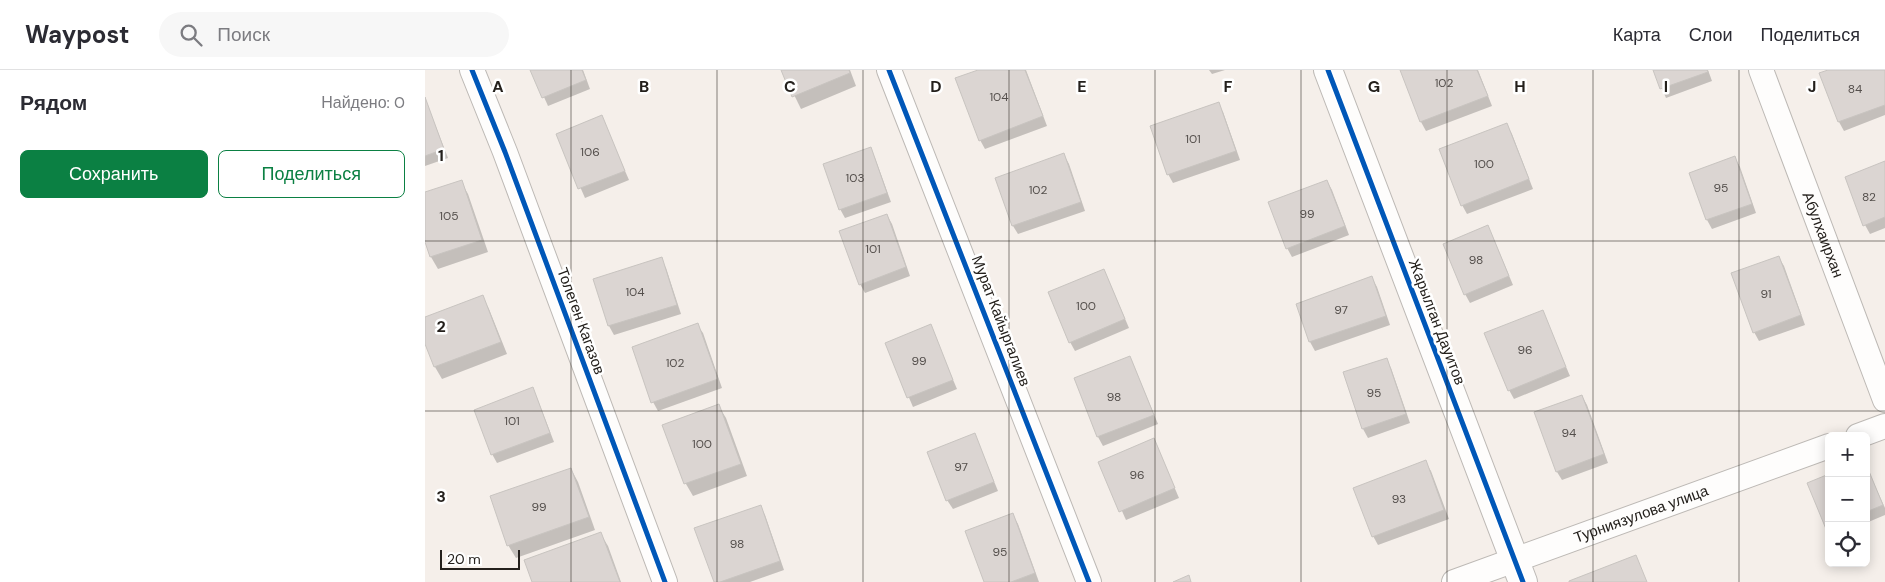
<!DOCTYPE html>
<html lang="ru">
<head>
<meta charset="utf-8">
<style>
	body { margin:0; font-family:"DM Sans",sans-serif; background:#f7f7f7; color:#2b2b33 }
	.controls { position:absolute; right:15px; bottom:15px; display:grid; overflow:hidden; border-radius:8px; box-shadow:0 2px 12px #0003 }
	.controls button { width:45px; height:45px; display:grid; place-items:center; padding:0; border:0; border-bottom:1px solid #e1e1e2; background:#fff; color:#2b2b33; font:25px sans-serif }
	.scale { position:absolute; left:15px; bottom:12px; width:80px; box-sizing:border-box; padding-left:5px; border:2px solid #24201c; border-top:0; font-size:14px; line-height:18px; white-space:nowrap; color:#24201c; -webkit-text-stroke:4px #fff; paint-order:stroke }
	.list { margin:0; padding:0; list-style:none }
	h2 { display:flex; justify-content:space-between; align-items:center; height:65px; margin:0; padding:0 20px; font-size:21px }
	h2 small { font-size:16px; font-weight:400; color:#7c7c81 }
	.actions { display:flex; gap:10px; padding:15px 20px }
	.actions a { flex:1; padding:11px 0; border:1px solid #0b8043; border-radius:8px; text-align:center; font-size:18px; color:#0b8043 }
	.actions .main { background:#0b8043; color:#fff }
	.icon { flex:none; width:28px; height:28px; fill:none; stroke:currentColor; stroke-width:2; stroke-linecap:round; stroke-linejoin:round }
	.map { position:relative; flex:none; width:1460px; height:512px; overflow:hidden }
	header { display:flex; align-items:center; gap:30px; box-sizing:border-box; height:70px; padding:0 25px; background:#fff; border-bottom:1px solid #e1e1e2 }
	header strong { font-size:24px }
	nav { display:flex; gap:28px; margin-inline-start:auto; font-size:18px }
	.search { width:350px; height:45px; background:#f7f7f7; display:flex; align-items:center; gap:12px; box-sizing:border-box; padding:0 18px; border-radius:28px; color:#7c7c81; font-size:19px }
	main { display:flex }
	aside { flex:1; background:#fff }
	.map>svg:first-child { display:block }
	.shadow { fill:#0003 }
	.building { fill:#dbd5d2; stroke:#c8c4c0 }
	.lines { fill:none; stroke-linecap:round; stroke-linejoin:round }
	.street-casing { stroke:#bdb9b5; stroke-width:26 }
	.secondary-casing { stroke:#bdb9b5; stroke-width:30 }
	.street { stroke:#fefdfc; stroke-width:24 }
	.secondary { stroke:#fefdfc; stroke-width:28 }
	.cycleway-casing { stroke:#fff; stroke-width:8 }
	.cycleway { stroke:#0057b8; stroke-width:5 }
	.grid { fill:none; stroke:#24201c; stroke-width:1; stroke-opacity:0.55 }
	.labels { text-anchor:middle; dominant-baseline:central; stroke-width:5; stroke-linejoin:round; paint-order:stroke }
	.number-label { font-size:12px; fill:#544f4c }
	.street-label { font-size:15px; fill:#24201c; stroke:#fff }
	.grid-label { font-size:16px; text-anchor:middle; font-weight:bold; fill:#24201c; stroke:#fff; stroke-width:5; stroke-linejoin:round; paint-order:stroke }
</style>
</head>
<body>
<header>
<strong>Waypost</strong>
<div class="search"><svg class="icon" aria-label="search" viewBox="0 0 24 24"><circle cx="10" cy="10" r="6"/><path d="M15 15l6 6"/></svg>Поиск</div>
<nav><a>Карта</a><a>Слои</a><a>Поделиться</a></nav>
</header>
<main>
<aside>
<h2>Рядом<small>Найдено: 0</small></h2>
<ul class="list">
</ul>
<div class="actions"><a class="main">Сохранить</a><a>Поделиться</a></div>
</aside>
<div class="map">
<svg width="1460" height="512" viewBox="0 0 1460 512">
	<rect width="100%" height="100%" fill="#f5efea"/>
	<g class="shadow">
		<path d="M107,0h51l7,19 -42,17z"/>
		<path d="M357,0h68l6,16 -55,23z"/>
		<path d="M557,0h44l21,56 -62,23 -5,-9z"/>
		<path d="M784,0h16l-13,4z"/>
		<path d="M976,0h77l14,36 -66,25 -5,-9z"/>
		<path d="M1229,0h54l4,11 -46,17z"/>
		<path d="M1406,0h54v45l-41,16 -5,-9 -18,-48z"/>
		<path d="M0,29l23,59 -23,8z"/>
		<path d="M793,34l5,8 17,48 -67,23 -5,-9z"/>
		<path d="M176,46l28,64 -44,18 -28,-64z"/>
		<path d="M1082,55l5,9 21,55 -66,25 -5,-9z"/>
		<path d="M445,79l5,9 16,44 -46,16 -5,-9z"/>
		<path d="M639,85l5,9 16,47 -67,23 -5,-8z"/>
		<path d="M1310,88l5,9 16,46 -44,16 -5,-9z"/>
		<path d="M1460,92v66l-15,6 -5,-9z"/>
		<path d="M902,111l5,9 17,45 -57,22 -5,-9z"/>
		<path d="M36,112l7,12 20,58 -50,17 -7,-12 -6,-19v-44z"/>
		<path d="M462,145l5,9 18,52 -45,17 -5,-9z"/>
		<path d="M1067,165l21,50 -43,18 -5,-9z"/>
		<path d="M1354,188l5,8 21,59 -46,16 -5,-9z"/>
		<path d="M236,189l5,9 15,46 -67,21 -5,-9 -14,-46z"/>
		<path d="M947,208l5,9 13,38 -75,26 -5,-9 -13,-38z"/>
		<path d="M683,209l21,49 -54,23 -5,-9z"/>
		<path d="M57,226l7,13 18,45 -65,25 -7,-12 -10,-26v-23z"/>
		<path d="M1117,241l28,65 -56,23 -5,-9z"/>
		<path d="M272,255l6,8 19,55 -64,23 -5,-9z"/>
		<path d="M505,256l27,63 -44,18 -27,-63z"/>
		<path d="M705,287l28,67 -55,22 -5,-9 -22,-58z"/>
		<path d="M961,289l5,9 19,55 -42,15 -5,-9 -18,-56z"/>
		<path d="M107,319l5,9 17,44 -57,21 -5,-9z"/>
		<path d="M1157,326l5,9 21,58 -46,17 -5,-8 -21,-59z"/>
		<path d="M293,335l8,13 21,58 -54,20 -7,-12 -22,-59z"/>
		<path d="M550,365l23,56 -45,18 -6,-9z"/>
		<path d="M729,370l25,58 -53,22 -26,-58z"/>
		<path d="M1000,392l6,9 18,48 -71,26 -5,-9z"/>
		<path d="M1441,396l19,42v7l-19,8z"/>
		<path d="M146,399l7,13 17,48 -79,28 -8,-13z"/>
		<path d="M335,436l5,9 19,55 -34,12h-35z"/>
		<path d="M588,445l5,9 21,58h-54z"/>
		<path d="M175,463l8,13 13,36h-88z"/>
	</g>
	<g class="building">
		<path d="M105,0h52l4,10 -44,18z"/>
		<path d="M356,0h68l1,3 -58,24z"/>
		<path d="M553,0h47l18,46 -64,25 -24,-63z"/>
		<path d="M975,0h77l11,26 -68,26z"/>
		<path d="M1228,0h54l1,2 -48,17z"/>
		<path d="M1403,0h57v35l-47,17 -19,-49z"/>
		<path d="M0,27l19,52 -19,7z"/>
		<path d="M794,32l17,49 -69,24 -17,-49z"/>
		<path d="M177,45l23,56 -47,18 -22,-55z"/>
		<path d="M1082,53l22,56 -68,27 -22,-57z"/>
		<path d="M446,77l16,46 -48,17 -16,-46z"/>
		<path d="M639,83l17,49 -69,24 -17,-48z"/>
		<path d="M1310,86l17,48 -46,16 -17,-47z"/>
		<path d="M1460,91v56l-22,9 -18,-49z"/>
		<path d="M37,110l20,60 -52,17 -5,-15v-50z"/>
		<path d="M902,110l18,46 -59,23 -18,-47z"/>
		<path d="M462,144l19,53 -47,18 -20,-54z"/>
		<path d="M1063,155l21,51 -45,19 -21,-51z"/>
		<path d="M1354,186l22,59 -48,18 -22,-60z"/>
		<path d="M237,187l15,48 -69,21 -15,-47z"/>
		<path d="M679,199l21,50 -56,24 -21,-51z"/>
		<path d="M947,206l14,40 -77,26 -13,-38z"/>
		<path d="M58,225l18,47 -67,25 -9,-23v-27z"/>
		<path d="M1118,240l23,57 -58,24 -24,-58z"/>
		<path d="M273,253l20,56 -67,24 -19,-56z"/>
		<path d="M506,254l22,56 -46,18 -22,-55z"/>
		<path d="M705,286l24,59 -57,22 -23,-59z"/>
		<path d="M962,288l19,56 -44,15 -19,-57z"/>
		<path d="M108,317l17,46 -59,22 -17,-45z"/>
		<path d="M1157,325l22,59 -48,18 -22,-60z"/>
		<path d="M294,334l22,60 -57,20 -22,-59z"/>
		<path d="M550,363l19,49 -48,19 -19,-49z"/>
		<path d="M729,368l21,50 -56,24 -21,-50z"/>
		<path d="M1001,390l18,50 -72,27 -19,-49z"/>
		<path d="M1441,394l17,41 -17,7z"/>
		<path d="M146,398l18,49 -82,29 -17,-50z"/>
		<path d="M1404,404v54l-3,1 -19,-46z"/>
		<path d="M336,435l19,56 -60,21h-6l-20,-54z"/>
		<path d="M588,443l22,60 -24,9h-27l-19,-51z"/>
		<path d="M176,462l19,50h-88l-8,-22z"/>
		<path d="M1211,485l11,27h-78v-1z"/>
		<path d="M764,505l2,7h-18z"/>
	</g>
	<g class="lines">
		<defs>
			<g id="street">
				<path d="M47,0l33,82 160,430"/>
				<path d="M464,0l200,512"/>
				<path id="s1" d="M1336,0l124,330"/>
				<path d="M1433,366l27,-10"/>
				<path id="s2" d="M1029,512l375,-136"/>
			</g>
			<path id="secondary" d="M903,0l195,512"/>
		</defs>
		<use href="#street" class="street-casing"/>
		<use href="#secondary" class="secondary-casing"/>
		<use href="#street" class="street"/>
		<use href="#secondary" class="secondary"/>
		<defs>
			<g id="cycleway">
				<path d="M47,0l33,82 160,430"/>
				<path d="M464,0l200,512"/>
				<path d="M903,0l195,512"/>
			</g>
		</defs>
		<use href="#cycleway" class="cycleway-casing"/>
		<use href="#cycleway" class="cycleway"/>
	</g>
	<path class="grid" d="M146,0v512M292,0v512M438,0v512M584,0v512M730,0v512M876,0v512M1022,0v512M1168,0v512M1314,0v512M0,171h1460M0,341h1460"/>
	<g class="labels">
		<g class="number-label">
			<text x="1019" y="13">102</text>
			<text x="1430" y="19">84</text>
			<text x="574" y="27">104</text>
			<text x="768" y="69">101</text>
			<text x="165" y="82">106</text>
			<text x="1059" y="94">100</text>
			<text x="430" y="108">103</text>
			<text x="1296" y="118">95</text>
			<text x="613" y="120">102</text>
			<text x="1444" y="127">82</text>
			<text x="882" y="144">99</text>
			<text x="24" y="146">105</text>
			<text x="448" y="179">101</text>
			<text x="1051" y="190">98</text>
			<text x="210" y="222">104</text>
			<text x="1341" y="224">91</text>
			<text x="661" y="236">100</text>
			<text x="916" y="240">97</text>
			<text x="1100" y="280">96</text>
			<text x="494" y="291">99</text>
			<text x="250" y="293">102</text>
			<text x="949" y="323">95</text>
			<text x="689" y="327">98</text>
			<text x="87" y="351">101</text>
			<text x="1144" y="363">94</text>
			<text x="277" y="374">100</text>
			<text x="536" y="397">97</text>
			<text x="712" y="405">96</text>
			<text x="974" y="429">93</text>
			<text x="114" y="437">99</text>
			<text x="312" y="474">98</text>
			<text x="575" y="482">95</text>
		</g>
		<g class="street-label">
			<text stroke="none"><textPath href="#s1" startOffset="176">Абулхаирхан</textPath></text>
			<text transform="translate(156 251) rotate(70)">Толеген Кагазов</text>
			<text transform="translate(576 251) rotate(69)">Мурат Кайыргалиев</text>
			<text transform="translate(1012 252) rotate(69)">Жарылган Дауитов</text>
			<text stroke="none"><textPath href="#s2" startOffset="199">Турниязулова улица</textPath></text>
		</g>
	</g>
	<g class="grid-label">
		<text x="73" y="22">A</text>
		<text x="219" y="22">B</text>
		<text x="365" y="22">C</text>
		<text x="511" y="22">D</text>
		<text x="657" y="22">E</text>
		<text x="803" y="22">F</text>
		<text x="949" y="22">G</text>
		<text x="1095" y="22">H</text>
		<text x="1241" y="22">I</text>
		<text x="1387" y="22">J</text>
		<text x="16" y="91">1</text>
		<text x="16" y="262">2</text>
		<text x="16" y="432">3</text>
	</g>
</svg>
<div class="controls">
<button>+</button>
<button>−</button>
<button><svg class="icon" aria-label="locate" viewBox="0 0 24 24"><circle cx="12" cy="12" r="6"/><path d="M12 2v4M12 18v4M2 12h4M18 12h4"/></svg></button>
</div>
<div class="scale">20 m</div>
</div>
</main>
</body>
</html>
